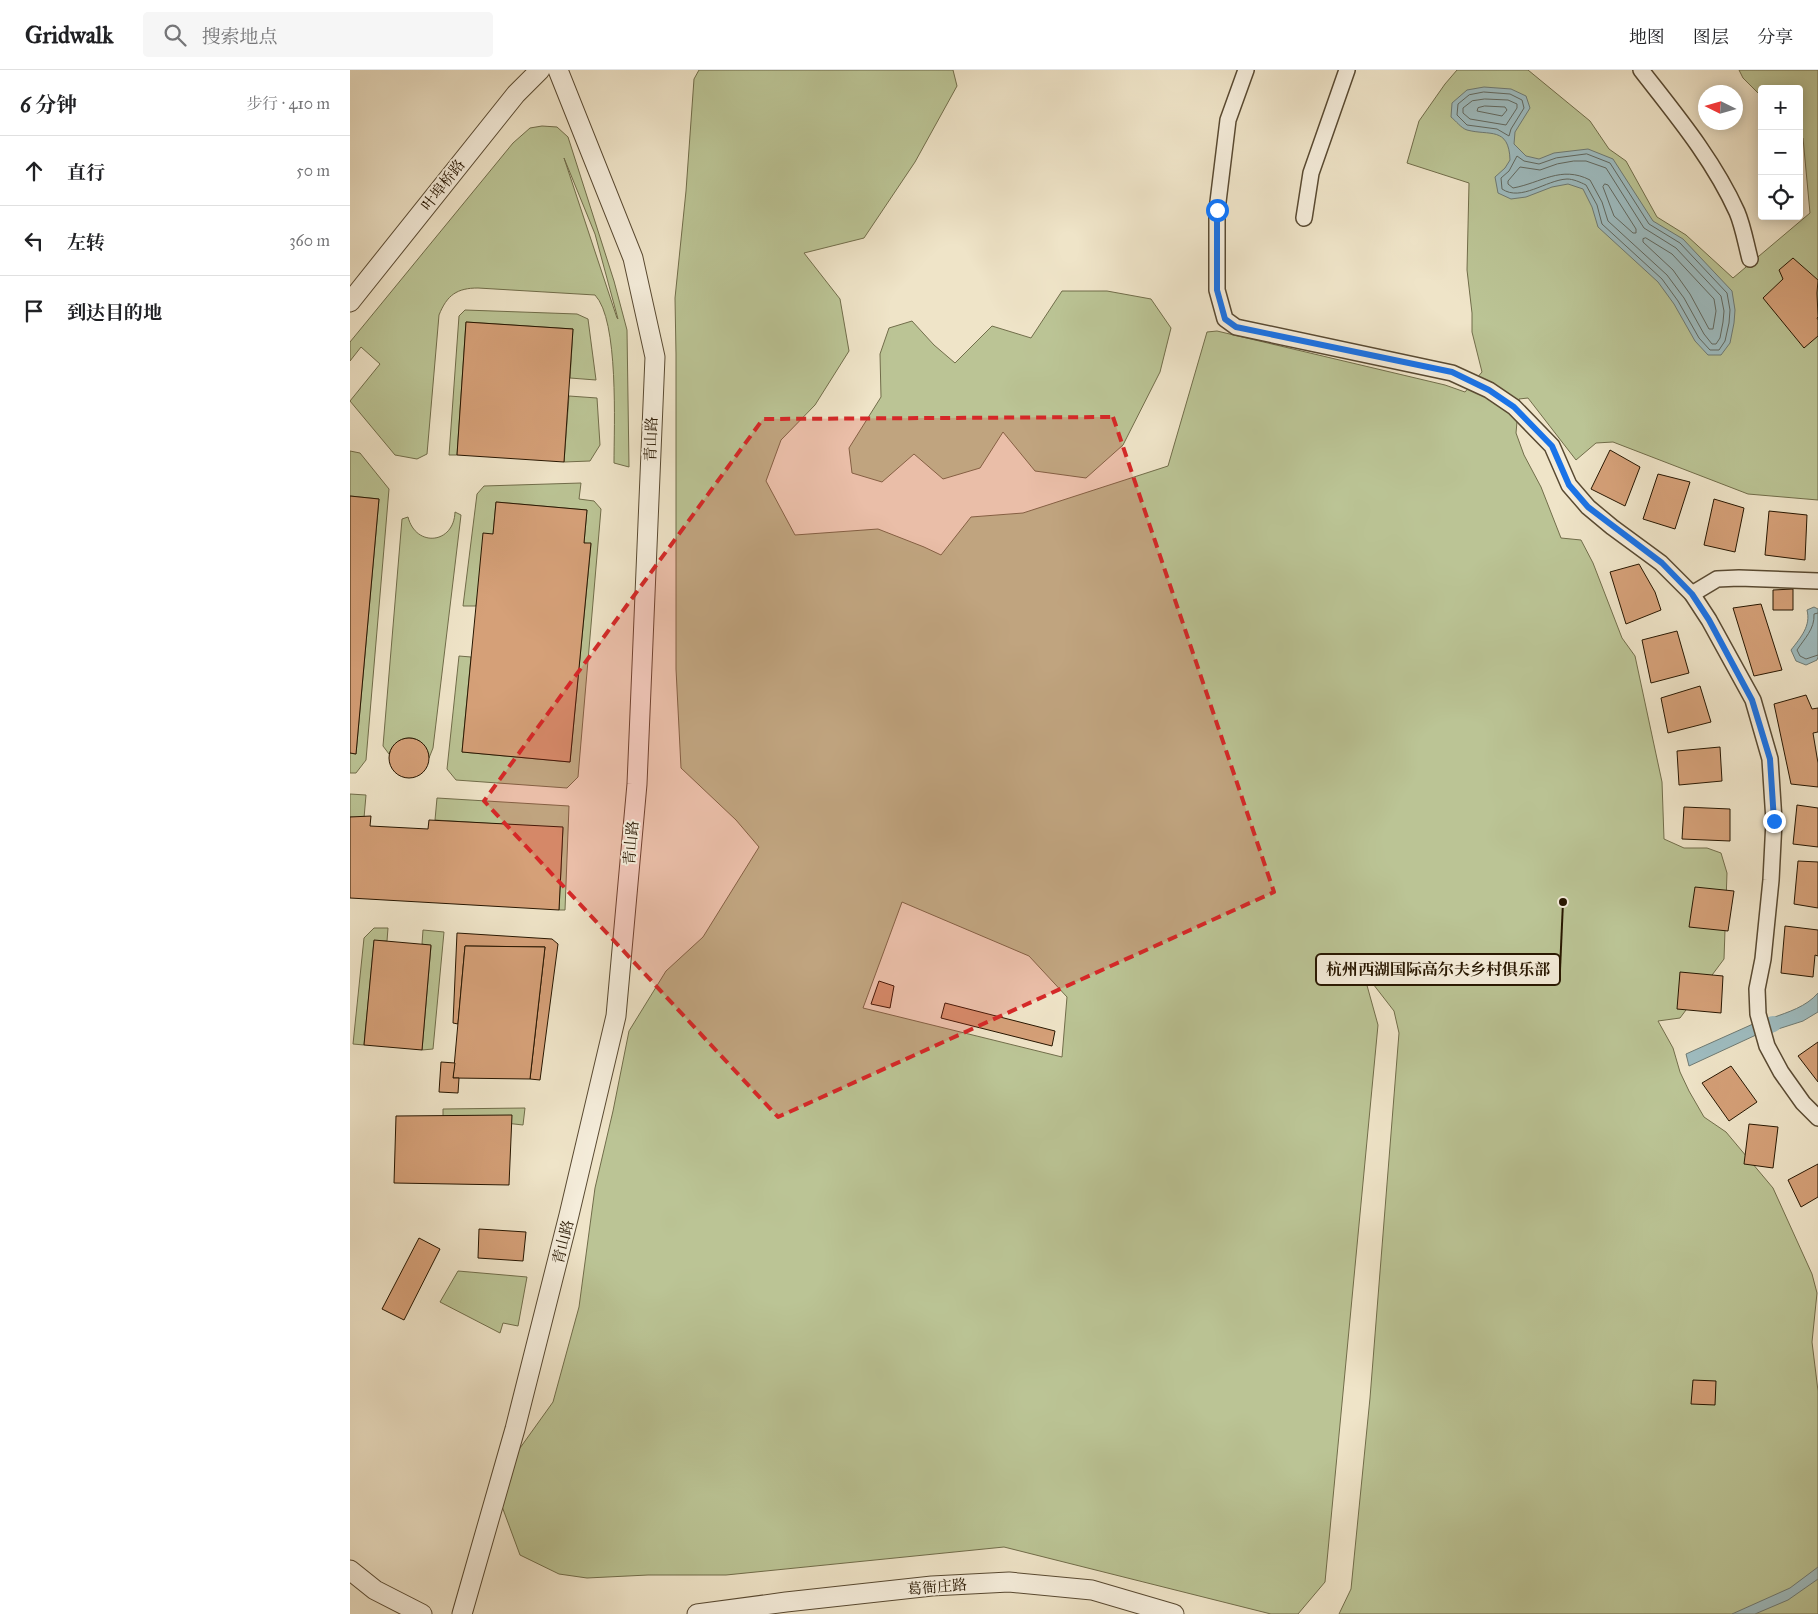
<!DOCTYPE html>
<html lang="zh">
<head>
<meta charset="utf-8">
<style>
	body { margin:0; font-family:"IM FELL Great Primer","Noto Serif SC",serif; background:#f6f6f6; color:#202124 }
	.controls { position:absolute; right:15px; top:15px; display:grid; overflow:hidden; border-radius:5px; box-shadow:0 2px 12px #0003 }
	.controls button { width:45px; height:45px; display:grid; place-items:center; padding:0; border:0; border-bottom:1px solid #e0e0e0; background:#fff; color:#202124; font:25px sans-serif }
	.compass { position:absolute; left:1348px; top:15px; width:45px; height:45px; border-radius:50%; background:#fff; box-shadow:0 2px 12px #0003; rotate:275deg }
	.stop { position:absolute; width:15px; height:15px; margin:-11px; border:4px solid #1a73e8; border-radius:50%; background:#fff }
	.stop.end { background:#1a73e8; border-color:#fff; box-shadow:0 1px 5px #0008 }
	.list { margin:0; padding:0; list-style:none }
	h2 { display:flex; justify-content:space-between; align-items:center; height:65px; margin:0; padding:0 20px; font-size:21px }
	h2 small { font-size:16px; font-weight:400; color:#757577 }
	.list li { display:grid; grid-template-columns:32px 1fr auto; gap:15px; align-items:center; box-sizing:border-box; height:70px; padding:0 20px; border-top:1px solid #e0e0e0 }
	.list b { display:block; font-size:19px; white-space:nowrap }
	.list em { font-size:16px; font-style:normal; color:#757577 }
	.icon { flex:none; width:28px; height:28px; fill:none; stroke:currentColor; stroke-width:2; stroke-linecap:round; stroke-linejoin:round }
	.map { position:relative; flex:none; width:1468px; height:1544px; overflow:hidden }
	header { display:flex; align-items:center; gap:30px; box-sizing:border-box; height:70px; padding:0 25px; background:#fff; border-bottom:1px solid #e0e0e0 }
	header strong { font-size:24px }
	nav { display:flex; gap:28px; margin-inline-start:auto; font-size:18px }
	.search { width:350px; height:45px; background:#f6f6f6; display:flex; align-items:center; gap:12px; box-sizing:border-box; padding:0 18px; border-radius:5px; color:#757577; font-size:19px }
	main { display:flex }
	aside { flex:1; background:#fff }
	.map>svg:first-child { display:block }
	.green { fill:#bbc495; stroke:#716d4a; fill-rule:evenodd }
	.water { fill:#9ebcc0; stroke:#6e7a73 }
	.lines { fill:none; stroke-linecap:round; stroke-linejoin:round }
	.shore { stroke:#626960; stroke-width:1 }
	.canal { stroke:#9ebcc0; stroke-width:16 }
	.building { fill:#d5a078; stroke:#271600 }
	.minor-casing { stroke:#594a32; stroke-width:18 }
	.tertiary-casing { stroke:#594a32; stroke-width:21 }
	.minor { stroke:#f5eddb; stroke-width:15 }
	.tertiary { stroke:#f5eddb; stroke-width:19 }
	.route { stroke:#1a73e8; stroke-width:6 }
	.marked { fill:#d62828; fill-opacity:0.2; stroke:#d62828; stroke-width:4; stroke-dasharray:10 6; stroke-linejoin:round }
	.labels { text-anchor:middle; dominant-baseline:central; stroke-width:4; stroke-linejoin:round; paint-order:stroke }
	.street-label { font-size:15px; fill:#271600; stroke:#f5eddb }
	.leader { fill:none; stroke:#271600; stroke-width:2 }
	.callout-dot { fill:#271600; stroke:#f5eddb; stroke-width:2 }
	.callout { fill:#f5eddb; stroke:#271600; stroke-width:2 }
	.callout-label { font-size:16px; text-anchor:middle; font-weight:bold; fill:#271600 }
</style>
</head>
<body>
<header>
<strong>Gridwalk</strong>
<div class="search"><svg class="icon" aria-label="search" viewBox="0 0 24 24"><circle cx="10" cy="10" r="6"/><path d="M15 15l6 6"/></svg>搜索地点</div>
<nav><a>地图</a><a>图层</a><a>分享</a></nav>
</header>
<main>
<aside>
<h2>6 分钟<small>步行 · 410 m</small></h2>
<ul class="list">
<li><svg class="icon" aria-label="ahead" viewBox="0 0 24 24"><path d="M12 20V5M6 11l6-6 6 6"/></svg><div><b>直行</b></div><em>50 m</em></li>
<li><svg class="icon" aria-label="left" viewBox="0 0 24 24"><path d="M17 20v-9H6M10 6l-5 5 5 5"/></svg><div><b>左转</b></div><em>360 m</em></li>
<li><svg class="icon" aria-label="arrive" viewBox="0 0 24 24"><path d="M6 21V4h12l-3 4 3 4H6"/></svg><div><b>到达目的地</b></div></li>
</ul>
</aside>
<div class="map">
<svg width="1468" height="1544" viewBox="0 0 1468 1544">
	<rect width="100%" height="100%" fill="#efe4c8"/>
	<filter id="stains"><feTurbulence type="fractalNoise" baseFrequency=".004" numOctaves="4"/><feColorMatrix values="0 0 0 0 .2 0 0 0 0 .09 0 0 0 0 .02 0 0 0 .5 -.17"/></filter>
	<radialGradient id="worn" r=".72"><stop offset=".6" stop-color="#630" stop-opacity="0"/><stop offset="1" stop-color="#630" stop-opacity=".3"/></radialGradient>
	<g class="green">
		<path d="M349,0h254l4,16 -42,76 -51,76 -60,15 36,46 9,52 -34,54 -34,35 -15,41 29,54 83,-6 46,18 17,8 30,-38 52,-4 145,-47 39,-134 10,-1 228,54 20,7 17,-20 -10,-40v-19l-5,-43 2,-87 -62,-20 12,-42 26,-37 12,-14h71l62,51 19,28 17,12 31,56 29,18 47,43 77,-65 -7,-75 -4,-4v-45h-37v8l-19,-19 -4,-8h79v430l-70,-6 -135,-52 -17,1 -20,17 -48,-62 -9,1 -3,34 8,22 17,32 20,51 20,2 12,23 29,75 13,18 27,126 2,57 20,9h23l14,5 6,20 -3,86 -44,59 -22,3 15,27 7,24 9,19 15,26 22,15 47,56 39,86 5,19 -5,49 6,49v223h-479l12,-25 19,-191 29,-365 -5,-22 -31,-40 15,54 -53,557 -27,32h-27l-267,-67 -278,28h-78l-61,3 -28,-4 -39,-19 -20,-54 15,-46 38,-53 26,-95 16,-119 18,-77 16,-80 37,-60 37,-34 56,-90 -23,-27 -55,-52 -5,-99v-315l-1,-56 11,-107 8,-112zM552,832l127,54 38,41 -5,60 -199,-49z"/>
		<path d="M192,56l15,1 11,10 46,144 13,49 2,137 -15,-4c0,-37 5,-143 -19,-168l-117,-7c-21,0 -31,7 -39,27l-12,139 -10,5 -22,-4 -45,-54 30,-37 -19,-17 -11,14v-19l163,-199 17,-15zM214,88l31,76 23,85 -1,-1z"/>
		<path d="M712,221h45l44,8 20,29 -11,44 -37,73 -37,33 -51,-7 -32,-39 -23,36 -37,11 -29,-25 -32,28 -30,-9 -3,-25 32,-51 -1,-43 9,-26 23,-7 22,24 21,18 37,-37 39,12z"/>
		<path d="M115,240l112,4 11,5 8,61 -26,-2 3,-49 -107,-7 -9,133h-8l10,-139z"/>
		<path d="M219,326l28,2 3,47 -10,16 -26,1z"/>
		<path d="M0,381l10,2 29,36 -23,271 -10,13h-6v-20l6,1 23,-255 -29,-3z"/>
		<path d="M231,413l-2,16 15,2 7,8 -23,268 -11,11 -111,-8 -9,-11 12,-113 12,1 -9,95 108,10 21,-218 -7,-1 3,-33 -91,-8 -3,32 -17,72h-13l14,-112 7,-8z"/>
		<path d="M105,442l6,3 -28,233 -4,10c-4,-25 -31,-27 -40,-4l-6,-8 19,-227 6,-2c8,31 46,27 47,-5z"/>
		<path d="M0,724l16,1 -2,23 -14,-1z"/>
		<path d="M87,728l132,8 -4,104h-6l4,-82 -128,-8z"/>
		<path d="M24,858h14l-1,13h-13l-10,104 -11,-1 11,-106z"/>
		<path d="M73,860l21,2 -11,117 -11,1 9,-104 -9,-2z"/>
		<path d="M175,1038l-2,17 -80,-9v-7z"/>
		<path d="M108,1201l69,6 -9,49 -15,-3 -3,10 -60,-31z"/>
	</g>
	<g class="water">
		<path d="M1134,17l27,2 15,7 4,12 -15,24 -1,12 12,12 13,3 15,-6 34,-4 25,10 40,62 30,18 49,52 3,19 -1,13 -4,20 -9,12h-13l-13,-14 -21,-37 -16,-22 -60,-55 -6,-20 -9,-18 -15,-5 -16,3 -26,10 -15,2 -13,-6 -3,-16 10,-9 5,-8c-1,-34 -21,-24 -43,-30 -6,-2 -11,-9 -16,-13l1,-14 15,-13z"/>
		<path d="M1464,537l4,2v48l-1,3 -11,5 -10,-4 -5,-11c10,-13 20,-24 16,-40z"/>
		<path d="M1468,923v19l-15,9 -28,9 -3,-12c16,-6 34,-11 46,-25z"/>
		<path d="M1403,954l3,11 -67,31 -3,-12z"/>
		<path d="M1468,1497v12l-30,21 -33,14h-23l58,-26z"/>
	</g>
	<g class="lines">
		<g class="shore">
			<path d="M1134,22l26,2 12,6 2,8 -13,21 -2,7 -12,-7 -30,-4 -10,-10 1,-11 11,-9z"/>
			<path d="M1135,29l23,1 9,4v4l-11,17 -36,-6 -7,-6v-5l9,-7z"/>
			<path d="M1135,36l20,1 2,3 -5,6 -25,-5 1,-3z"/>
			<path d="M1237,84l23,9 39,61 31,19 47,50 3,17 -1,13 -4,18 -6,9h-9l-11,-12 -21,-37 -16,-22 -60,-55 -5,-19 -11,-20c-6,-3 -13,-6 -19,-6 -21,1 -46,23 -65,10l-1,-11 8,-7 8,-15 7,5 15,3 17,-6z"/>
			<path d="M1224,91h12l20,7 38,60 32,20 45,48 3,15 -1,11 -3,16 -4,6h-4l-8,-10 -20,-36 -17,-23 -59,-54 -6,-19 -12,-22c-29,-15 -49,3 -77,8l-5,-4v-3l12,-14 20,3 17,-6z"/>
			<path d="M1255,114l3,1 28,44v4h-3l-19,-17 -11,-29z"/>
			<path d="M1296,168l26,16 42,45 2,12 -3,18h-4l-19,-35 -17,-24 -30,-28v-3z"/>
			<path d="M1468,543l-4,1c1,15 -10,25 -17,36l3,6 6,3 12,-4"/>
		</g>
		<path class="canal" d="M1418,956l5,-2"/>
	</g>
	<g class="building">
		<path d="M1443,188l25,22 -1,13 1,24 -1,1 1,2v16l-14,12 -41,-50 20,-19 -4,-9z"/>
		<path d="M116,252l107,7 -9,133 -107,-7z"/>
		<path d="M1260,380l30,17 -15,39 -34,-17z"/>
		<path d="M1308,404l32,8 -15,47 -32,-10z"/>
		<path d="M0,426l29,3 -23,255 -6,-1z"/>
		<path d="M1364,429l30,9 -9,44 -31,-7z"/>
		<path d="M146,432l91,8 -3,33h7l-21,219 -108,-10 21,-219 10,1z"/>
		<path d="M1419,441l38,4 -2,45 -40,-5z"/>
		<path d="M1289,494l16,28 6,18 -35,14 -16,-52z"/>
		<path d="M1443,519v21h-20v-20z"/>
		<path d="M1411,534l21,66 -28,6 -21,-68z"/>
		<path d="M1327,561l12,42 -38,10 -9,-43z"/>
		<path d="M1350,616l11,36 -43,11 -7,-35z"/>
		<path d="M1456,625l6,14 6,-1v24l-5,1 5,30v24l-27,-3 -17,-80z"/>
		<circle cx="59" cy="688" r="20"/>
		<path d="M1370,677l2,34 -43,4 -2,-34z"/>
		<path d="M1447,735l21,3v39l-25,-3z"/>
		<path d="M1334,737l46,2v32l-48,-2z"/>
		<path d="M21,746l-1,10 58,3 1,-9 134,7 -4,83 -209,-12v-81z"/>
		<path d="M1448,791l20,1v46l-24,-4z"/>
		<path d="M1345,817l39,4 -6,40 -39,-4z"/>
		<path d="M1435,856l33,4v26l-3,-1 -2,22 -32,-4z"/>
		<path d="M107,863l95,6 6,5 -18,136 -10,-1 15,-132 -80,-1 -7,78 -5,-1z"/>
		<path d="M24,870l57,5 -9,105 -58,-5z"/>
		<path d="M115,876l80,1 -15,132 -77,-1z"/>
		<path d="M1330,902l43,4 -2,37 -44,-4z"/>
		<path d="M529,911l15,5 -4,22 -19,-4z"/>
		<path d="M595,933l110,28 -3,15 -111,-28z"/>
		<path d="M1468,972v40l-20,-26z"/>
		<path d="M91,992l14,1 -2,15h6l-1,15 -19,-1z"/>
		<path d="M1381,996l26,36 -28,19 -27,-38z"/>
		<path d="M162,1045l-3,70 -115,-2 2,-67z"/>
		<path d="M1399,1054l29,3 -5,41 -29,-4z"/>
		<path d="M1468,1094v33l-17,10 -13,-27z"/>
		<path d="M129,1159l47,3 -3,29 -45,-3z"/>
		<path d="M69,1168l21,11 -36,71 -22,-11z"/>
		<path d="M1343,1310l23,1 -1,24 -24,-1z"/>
	</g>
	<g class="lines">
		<defs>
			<g id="minor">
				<path d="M896,0l-18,50 -11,90v80l8,29 11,8 216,46 37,17 25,17 38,39 17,39 19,22 24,20 49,36 31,31 17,26 44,80 17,59 4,62 -3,59 -8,79 -6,30 1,25 9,32 14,26 22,31 15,15"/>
				<path d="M1291,0c35,45 72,89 96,142 6,14 9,32 13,47"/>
				<path d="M954,148l7,-45 36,-103"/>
				<path d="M1342,524l25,-15 22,-1 79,3"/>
			</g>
			<g id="tertiary">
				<path d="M0,232l166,-208 24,-24"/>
				<path d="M0,1500l25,20 47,24"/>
				<path d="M112,1544l53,-185 54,-214 47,-199 21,-232 18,-427 -22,-99 -75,-188"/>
				<path d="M347,1544l89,-12 146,-16 77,-4 83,8 82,24"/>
			</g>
		</defs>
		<use href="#minor" class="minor-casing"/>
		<use href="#tertiary" class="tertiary-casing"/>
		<use href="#minor" class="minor"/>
		<use href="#tertiary" class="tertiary"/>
	</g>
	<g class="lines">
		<path class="route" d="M867,140v80l8,29 11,8 216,45 37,18 25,17 38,39 17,39 19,22 74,56 30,31 17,26 43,80 18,59 4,62"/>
	</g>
	<path class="marked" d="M763,347l161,475 -496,225 -294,-316 279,-382z"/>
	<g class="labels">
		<g class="street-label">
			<text transform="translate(93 115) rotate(-52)">叶埠桥路</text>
			<text transform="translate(301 369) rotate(-88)">青山路</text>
			<text transform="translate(281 773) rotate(-85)">青山路</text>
			<text transform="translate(213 1172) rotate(-76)">青山路</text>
			<text transform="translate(587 1517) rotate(-5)">葛衙庄路</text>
		</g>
	</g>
	<path class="leader" d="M1213 832L1210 900"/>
	<circle class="callout-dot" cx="1213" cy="832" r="5"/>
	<rect class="callout" x="966" y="884" width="244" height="31" rx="5"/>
	<g class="callout-label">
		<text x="1088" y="905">杭州西湖国际高尔夫乡村俱乐部</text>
	</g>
	<rect width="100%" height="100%" filter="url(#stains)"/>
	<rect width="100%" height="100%" fill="url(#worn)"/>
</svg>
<div class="controls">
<button>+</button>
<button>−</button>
<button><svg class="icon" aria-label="locate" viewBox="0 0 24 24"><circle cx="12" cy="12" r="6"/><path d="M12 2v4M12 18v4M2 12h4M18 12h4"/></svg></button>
</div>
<svg class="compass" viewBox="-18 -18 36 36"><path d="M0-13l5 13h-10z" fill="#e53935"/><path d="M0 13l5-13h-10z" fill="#757577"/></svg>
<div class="stop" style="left:867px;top:140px"></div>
<div class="stop end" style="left:1424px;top:751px"></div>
</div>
</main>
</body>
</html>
